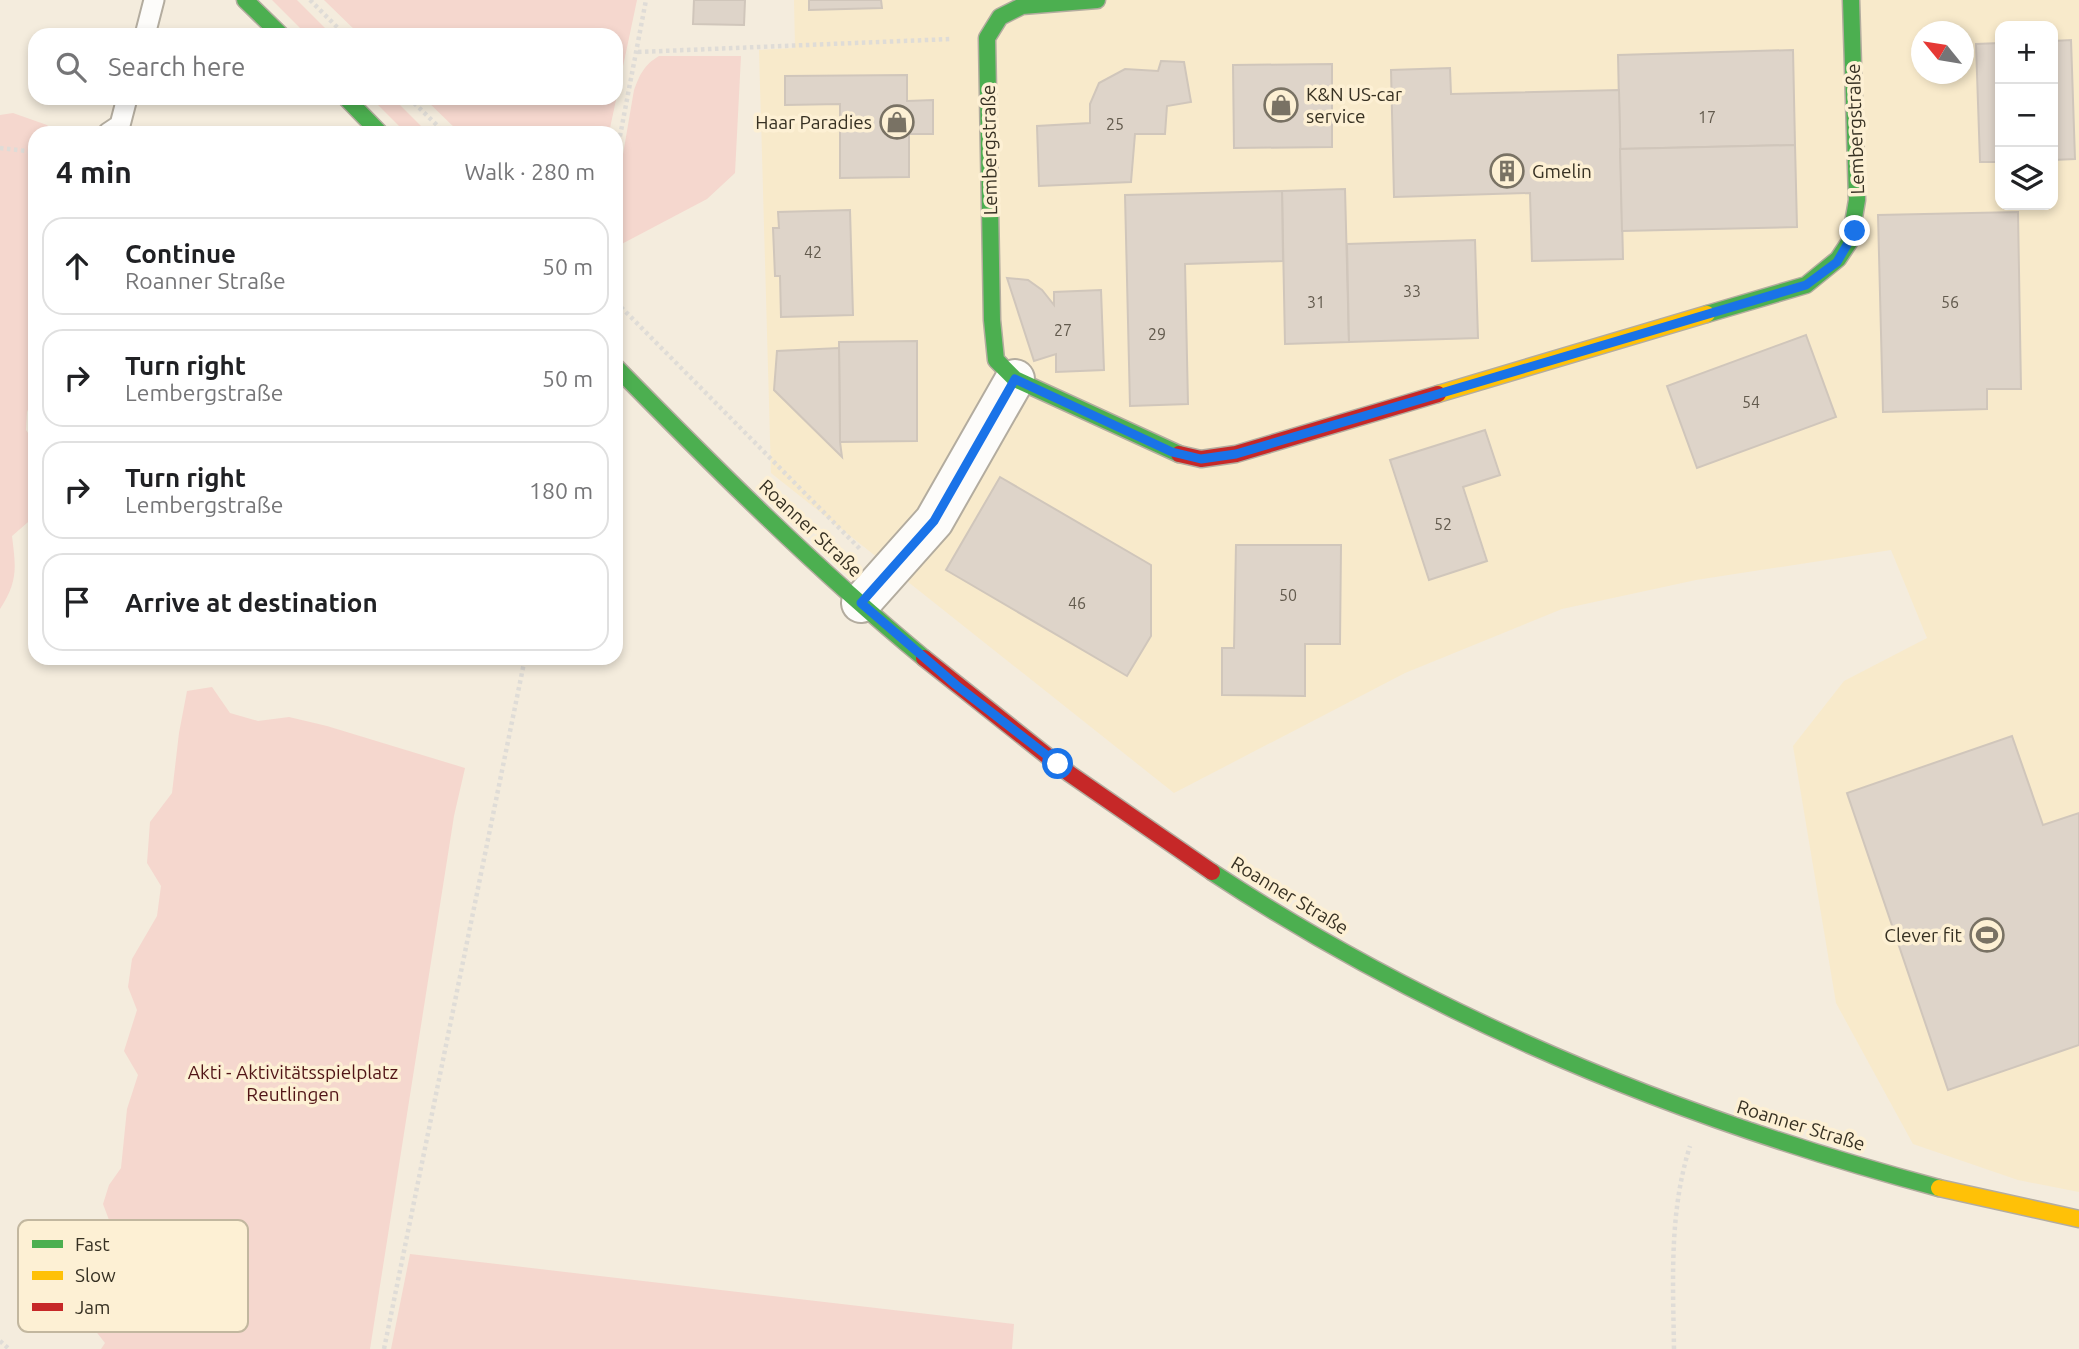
<!DOCTYPE html>
<html lang="en">
<head>
<meta charset="utf-8">
<style>
	body { margin:0; font-family:Ubuntu,sans-serif; background:#f6f6f6; color:#202124 }
	.controls { position:absolute; right:21px; top:21px; display:grid; overflow:hidden; border-radius:14px; box-shadow:0 4px 10px #0003 }
	.controls button { width:63px; height:63px; display:grid; place-items:center; padding:0; border:0; border-bottom:2px solid #e0e0e0; background:#fff; color:#202124; font:35px sans-serif }
	.compass { position:absolute; left:1911px; top:21px; width:63px; height:63px; border-radius:50%; background:#fff; box-shadow:0 4px 10px #0003; rotate:300deg }
	.stop { position:absolute; width:21px; height:21px; margin:-16px; border:5px solid #1a73e8; border-radius:50%; background:#fff }
	.stop.end { background:#1a73e8; border-color:#fff; box-shadow:0 2px 7px #0008 }
	.list { margin:0; padding:0; list-style:none }
	h2 { display:flex; justify-content:space-between; align-items:center; height:91px; margin:0; padding:0 28px; font-size:30px }
	h2 small { font-size:23px; font-weight:400; color:#757577 }
	.list li { display:grid; grid-template-columns:46px 1fr auto; gap:21px; align-items:center; box-sizing:border-box; height:98px; margin:0 14px 14px; padding:0 14px; border:2px solid #e0e0e0; border-radius:21px }
	.list b { display:block; font-size:26px; white-space:nowrap }
	.list p { margin:0; font-size:23px; white-space:nowrap; color:#757577 }
	.list em { font-size:23px; font-style:normal; color:#757577 }
	.icon { flex:none; width:38px; height:38px; fill:none; stroke:currentColor; stroke-width:2; stroke-linecap:round; stroke-linejoin:round }
	.map { position:relative; flex:none; width:2079px; height:1349px; overflow:hidden }
	.search { position:absolute; background:#fff; box-shadow:0 4px 10px #0003; left:28px; top:28px; width:595px; height:77px; display:flex; align-items:center; gap:18px; box-sizing:border-box; padding:0 24px; border-radius:21px; color:#757577; font-size:26px }
	.panel { position:absolute; background:#fff; box-shadow:0 4px 10px #0003; left:28px; top:126px; width:595px; height:539px; border-radius:21px }
	.map>svg:first-child { display:block }
	.built { fill:#f8eacb; fill-rule:evenodd }
	.green { fill:#f5d7ce }
	.building { fill:#ded4c9; stroke:#d0c6bb; stroke-width:2 }
	.lines { fill:none; stroke-linecap:round; stroke-linejoin:round }
	.lane-casing { stroke:#b3ac9f; stroke-width:23 }
	.street-casing { stroke:#b3ac9f; stroke-width:42 }
	.fast-casing { stroke:#b3ac9f; stroke-width:19 }
	.slow-casing { stroke:#b3ac9f; stroke-width:19 }
	.jam-casing { stroke:#b3ac9f; stroke-width:19 }
	.path { stroke:#dfdcd7; stroke-width:4.5; stroke-dasharray:3.5 3.5; stroke-linecap:butt }
	.lane { stroke:#fdfcfa; stroke-width:19 }
	.street { stroke:#fdfcfa; stroke-width:38 }
	.fast { stroke:#4caf50; stroke-width:16 }
	.slow { stroke:#ffc107; stroke-width:16 }
	.jam { stroke:#c62828; stroke-width:16 }
	.route { stroke:#1a73e8; stroke-width:9 }
	.labels { text-anchor:middle; dominant-baseline:central; stroke-width:7; stroke-linejoin:round; paint-order:stroke }
	.number-label { font-size:16px; fill:#625a4d }
	.poi-label { font-size:19px; fill:#373123; stroke:#fdf0d4; text-anchor:start }
	.street-label { font-size:19px; fill:#373123; stroke:#fdf0d4 }
	.park-label { font-size:19px; fill:#511416; stroke:#fdf0d4 }
	.key { fill:#fdf0d4; stroke:#c2b79f; stroke-width:2 }
	.key-label { font-size:19px; fill:#373123 }
</style>
</head>
<body>
<div class="map">
<svg width="2079" height="1349" viewBox="0 0 2079 1349">
	<rect width="100%" height="100%" fill="#f4ecdd"/>
	<path class="built" d="M794,0h1285v1192l-61,-12 -105,-36 -77,-141 -43,-257 51,-65 83,-43 -36,-88 -195,30 -134,29 -157,64 -231,120 -403,-320 -12,-423 36,-2zM2000,26h53v179h-53zM1922,32h42v42h-42z"/>
	<g class="green">
		<path d="M272,0h25l35,35h-25z"/>
		<path d="M324,0h313l-28,133h-149l-36,-35h192v-63h-256z"/>
		<path d="M659,56h82l-6,117 -28,26 -91,48v-52l18,-105c6,-16 10,-25 25,-34z"/>
		<path d="M371,98h22l35,35h-22z"/>
		<path d="M13,113l34,12 7,8h-19v263l-8,16 -1,18 9,13v73l-23,20c4,32 6,45 -12,73v-494z"/>
		<path d="M212,687l18,26 28,8 31,-4 38,9 138,42 -11,48 -84,533h-269l4,-6 -21,-27 6,-25 26,-26 2,-21 -15,-40 6,-19 12,-17 6,-59 11,-34 -14,-24 13,-41 -9,-23 4,-28 25,-43 4,-30 -14,-23 3,-41 22,-29 7,-60 8,-42z"/>
		<path d="M410,1254l604,70 -2,25h-621z"/>
	</g>
	<g class="building">
		<path d="M694,0h51l-1,25 -51,-1z"/>
		<path d="M809,0h72l1,8 -73,2z"/>
		<path d="M2071,40l4,119 -22,1v-119z"/>
		<path d="M2000,43v119h-20l-4,-118z"/>
		<path d="M1793,50l2,95 -175,4 -2,-94z"/>
		<path d="M1161,61l23,1 7,40 -24,4 -2,28h-30l-4,48 -92,4 -2,-60 53,-3v-19l9,-21 26,-14 33,2z"/>
		<path d="M1332,64v83l-98,1 -1,-83z"/>
		<path d="M1450,68l1,26 168,-4 4,169 -91,2 -2,-68 -136,4 -3,-127z"/>
		<path d="M907,75v26l26,-1v34h-24v43l-69,1v-74l-55,1v-29z"/>
		<path d="M1795,145l2,82 -175,4 -2,-82z"/>
		<path d="M1345,189l4,153 -64,2 -3,-153z"/>
		<path d="M1282,191l1,70 -98,3 3,140 -58,2 -5,-211z"/>
		<path d="M850,210l3,105 -72,2 -1,-41h-5l-2,-48h6l-1,-16z"/>
		<path d="M2018,212l3,177h-34v20l-104,3 -5,-197z"/>
		<path d="M1475,240l3,98 -129,4 -2,-98z"/>
		<path d="M1007,278l21,2 14,10 12,15v-13l47,-2 3,80 -48,2v-18l-22,7z"/>
		<path d="M1806,335l30,82 -139,51 -30,-82z"/>
		<path d="M917,341v100l-77,1 -1,-100z"/>
		<path d="M839,348l1,94 2,15 -68,-67 3,-39z"/>
		<path d="M1485,430l15,45 -37,12 24,74 -58,19 -39,-120z"/>
		<path d="M1000,477l151,88v71l-24,40 -181,-106z"/>
		<path d="M1236,545h105l-1,99h-35v52l-83,-1v-47h12z"/>
		<path d="M2012,736l31,89 36,-12v232l-131,45 -101,-297z"/>
	</g>
	<g class="lines">
		<defs>
			<g id="lane">
				<path d="M145,35l9,-35"/>
				<path d="M108,133l12,-8 7,-27"/>
			</g>
			<path id="street" d="M861,603l73,-82 81,-142"/>
			<g id="fast">
				<path d="M245,0l36,35"/>
				<path d="M1097,0l-75,6 -22,11 -13,21 5,282 4,40 19,19 164,75"/>
				<path d="M346,98l34,35"/>
				<path d="M1707,314l99,-29 32,-26 12,-18 7,-41 -6,-200"/>
				<path d="M616,367c99,101 199,201 308,291"/>
				<path d="M1212,872c221,146 472,248 727,316"/>
			</g>
			<g id="slow">
				<path d="M1438,394l269,-80"/>
				<path d="M1939,1188l140,31"/>
			</g>
			<g id="jam">
				<path d="M1179,454l22,5 35,-5 202,-60"/>
				<path d="M924,658l146,116 142,98"/>
			</g>
		</defs>
		<use href="#lane" class="lane-casing"/>
		<use href="#street" class="street-casing"/>
		<use href="#fast" class="fast-casing"/>
		<use href="#slow" class="slow-casing"/>
		<use href="#jam" class="jam-casing"/>
		<g class="path">
			<path d="M310,0l35,35"/>
			<path d="M638,52l313,-13"/>
			<path d="M409,98l36,35"/>
			<path d="M0,148l35,4"/>
			<path d="M616,157l30,-157"/>
			<path d="M616,302l244,247"/>
			<path d="M0,1341l9,8"/>
			<path d="M384,1349l141,-691"/>
			<path d="M1674,1349c-1,-68 -5,-137 16,-203"/>
		</g>
		<use href="#lane" class="lane"/>
		<use href="#street" class="street"/>
		<use href="#fast" class="fast"/>
		<use href="#slow" class="slow"/>
		<use href="#jam" class="jam"/>
	</g>
	<g class="lines">
		<path class="route" d="M1058,764l-102,-79 -95,-82 73,-82 81,-142 157,73 29,7 35,-5 570,-169 31,-23 18,-31"/>
	</g>
	<defs>
		<symbol id="shop-ring" viewBox="-11 -11 22 22"><circle r="9.5" fill="#fdf0d4" stroke="#797264" stroke-width="1.5"/><path d="M-5-2.5h2.3a2.7 3.5 0 0 1 5.4 0H5L5.5 6h-11ZM-1.5-2.5h3a1.5 2.3 0 0 0-3 0Z" fill="#797264"/></symbol>
		<symbol id="building-ring" viewBox="-11 -11 22 22"><circle r="9.5" fill="#fdf0d4" stroke="#797264" stroke-width="1.5"/><path d="M-4-6H4V6H1V3H-1V6H-4ZM-2.5-4.3h1.7v1.8h-1.7ZM.8-4.3h1.7v1.8H.8ZM-2.5-1h1.7V.8h-1.7ZM.8-1h1.7V.8H.8Z" fill="#797264"/></symbol>
		<symbol id="stadium-ring" viewBox="-11 -11 22 22"><circle r="9.5" fill="#fdf0d4" stroke="#797264" stroke-width="1.5"/><path d="M0-5a6.5 5 0 1 0 0 10a6.5 5 0 1 0 0-10ZM-3.5-1.8h7v3.6h-7Z" fill="#797264"/></symbol>
	</defs>
	<g fill-rule="evenodd">
		<use href="#shop-ring" x="1262" y="86" width="38" height="38"/>
		<use href="#shop-ring" x="878" y="103" width="38" height="38"/>
		<use href="#building-ring" x="1488" y="152" width="38" height="38"/>
		<use href="#stadium-ring" x="1968" y="916" width="38" height="38"/>
	</g>
	<g class="labels">
		<g class="number-label">
			<text x="1707" y="117">17</text>
			<text x="1115" y="124">25</text>
			<text x="813" y="252">42</text>
			<text x="1412" y="291">33</text>
			<text x="1316" y="302">31</text>
			<text x="1950" y="302">56</text>
			<text x="1063" y="330">27</text>
			<text x="1157" y="334">29</text>
			<text x="1751" y="402">54</text>
			<text x="1443" y="524">52</text>
			<text x="1288" y="595">50</text>
			<text x="1077" y="603">46</text>
		</g>
		<g class="poi-label">
			<text x="1306" y="94">K&amp;N US-car<tspan x="1306" dy="22">service</tspan></text>
			<text x="872" y="122" text-anchor="end">Haar Paradies</text>
			<text x="1532" y="171">Gmelin</text>
			<text x="1962" y="935" text-anchor="end">Clever fit</text>
		</g>
		<g class="street-label">
			<text transform="translate(1855 129) rotate(-92)">Lembergstraße</text>
			<text transform="translate(989 150) rotate(-91)">Lembergstraße</text>
			<text transform="translate(811 528) rotate(43)">Roanner Straße</text>
			<text transform="translate(1290 895) rotate(31)">Roanner Straße</text>
			<text transform="translate(1801 1125) rotate(17)">Roanner Straße</text>
		</g>
		<g class="park-label">
			<text x="293" y="1072">Akti - Aktivitätsspielplatz<tspan x="293" dy="22">Reutlingen</tspan></text>
		</g>
	</g>
	<rect x="18" y="1220" width="230" height="112" rx="10" class="key"/>
	<rect x="32" y="1240" width="31" height="8" fill="#4caf50"/>
	<rect x="32" y="1271" width="31" height="9" fill="#ffc107"/>
	<rect x="32" y="1303" width="31" height="8" fill="#c62828"/>
	<g class="key-label">
		<text x="75" y="1251">Fast</text>
		<text x="75" y="1282">Slow</text>
		<text x="75" y="1314">Jam</text>
	</g>
</svg>
<div class="controls">
<button>+</button>
<button>−</button>
<button><svg class="icon" aria-label="layers" viewBox="0 0 24 24"><path d="M12 4l9 5-9 5-9-5zM3 14l9 5 9-5"/></svg></button>
</div>
<svg class="compass" viewBox="-18 -18 36 36"><path d="M0-13l5 13h-10z" fill="#e53935"/><path d="M0 13l5-13h-10z" fill="#757577"/></svg>
<div class="stop" style="left:1058px;top:764px"></div>
<div class="stop end" style="left:1855px;top:231px"></div>
<div class="search"><svg class="icon" aria-label="search" viewBox="0 0 24 24"><circle cx="10" cy="10" r="6"/><path d="M15 15l6 6"/></svg>Search here</div>
<section class="panel">
<h2>4 min<small>Walk · 280 m</small></h2>
<ul class="list">
<li><svg class="icon" aria-label="ahead" viewBox="0 0 24 24"><path d="M12 20V5M6 11l6-6 6 6"/></svg><div><b>Continue</b><p>Roanner Straße</p></div><em>50 m</em></li>
<li><svg class="icon" aria-label="right" viewBox="0 0 24 24"><path d="M7 20v-9h11M14 6l5 5-5 5"/></svg><div><b>Turn right</b><p>Lembergstraße</p></div><em>50 m</em></li>
<li><svg class="icon" aria-label="right" viewBox="0 0 24 24"><path d="M7 20v-9h11M14 6l5 5-5 5"/></svg><div><b>Turn right</b><p>Lembergstraße</p></div><em>180 m</em></li>
<li><svg class="icon" aria-label="arrive" viewBox="0 0 24 24"><path d="M6 21V4h12l-3 4 3 4H6"/></svg><div><b>Arrive at destination</b></div></li>
</ul>
</section>
</div>
</body>
</html>
